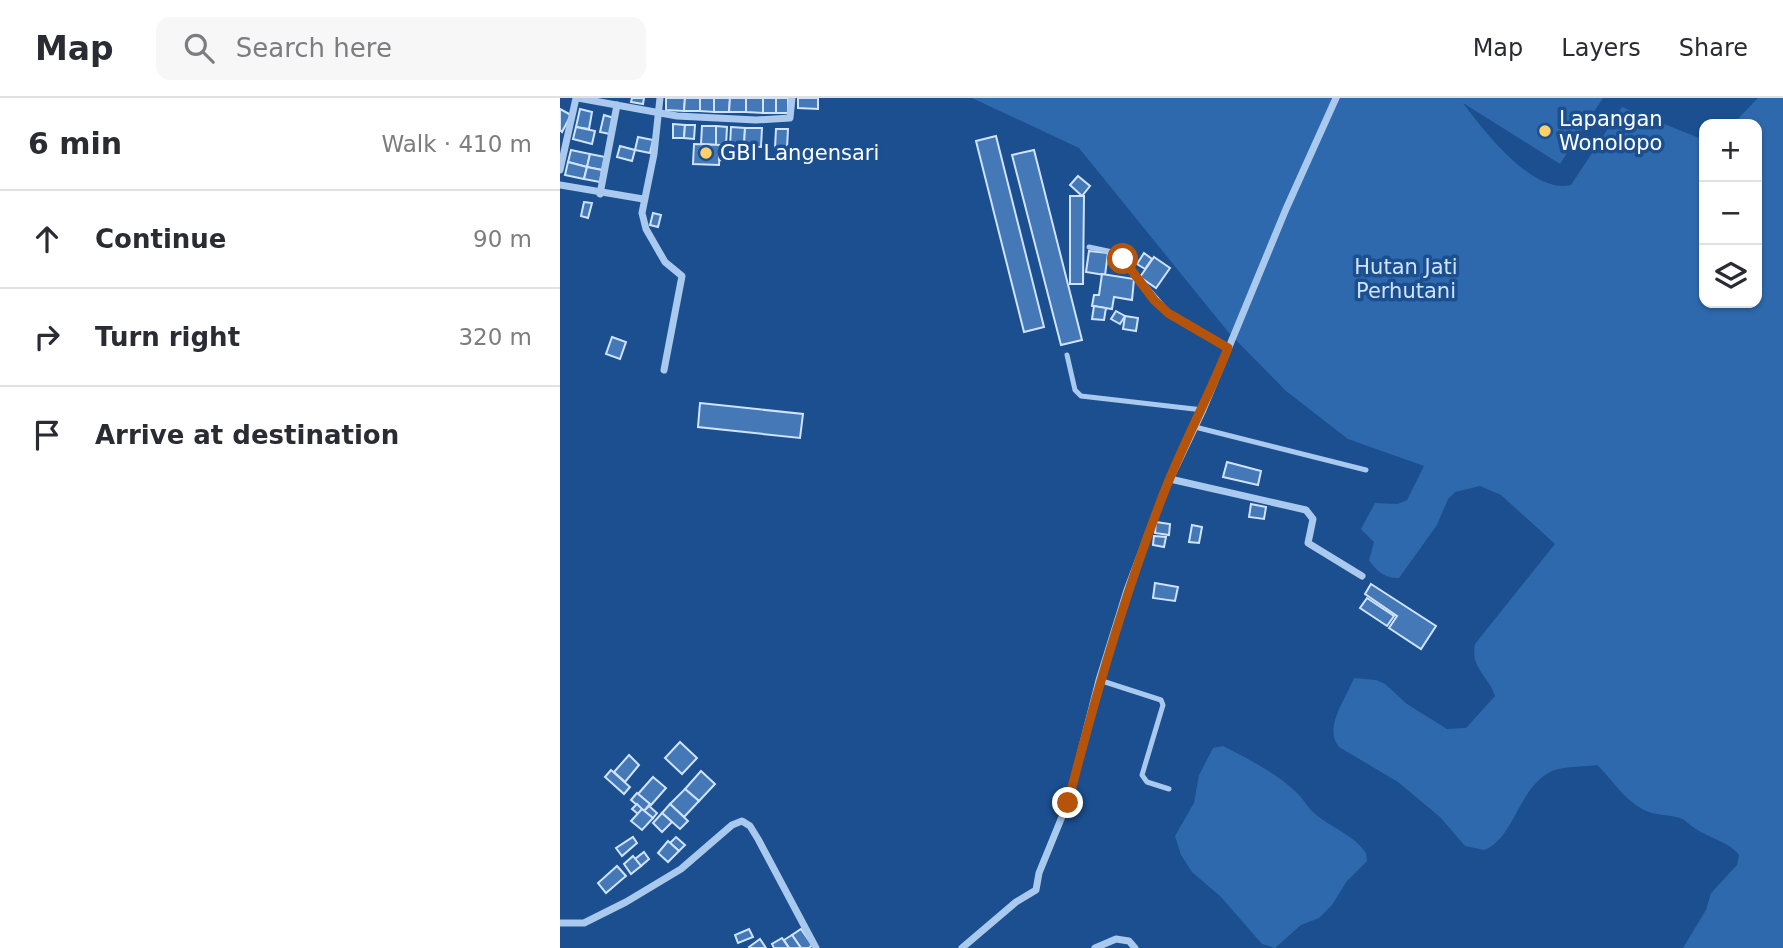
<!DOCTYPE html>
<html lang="en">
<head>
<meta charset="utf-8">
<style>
	body { margin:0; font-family:"DejaVu Sans",sans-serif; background:#f7f7f7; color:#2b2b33 }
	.controls { position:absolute; right:21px; top:21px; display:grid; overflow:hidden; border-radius:14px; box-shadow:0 2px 5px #0004 }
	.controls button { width:63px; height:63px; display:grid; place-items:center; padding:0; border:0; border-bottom:2px solid #e1e1e2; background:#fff; color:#2b2b33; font:35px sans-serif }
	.stop { position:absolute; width:21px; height:21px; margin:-16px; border:5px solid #b45309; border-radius:50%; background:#fff }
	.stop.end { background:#b45309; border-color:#fff; box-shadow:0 2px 7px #0008 }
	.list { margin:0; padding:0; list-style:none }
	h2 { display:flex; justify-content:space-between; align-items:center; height:91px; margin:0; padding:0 28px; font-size:30px }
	h2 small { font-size:23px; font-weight:400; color:#7c7c81 }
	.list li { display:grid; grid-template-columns:46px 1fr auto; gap:21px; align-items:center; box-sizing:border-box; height:98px; padding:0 28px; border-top:2px solid #e1e1e2 }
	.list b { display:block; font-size:26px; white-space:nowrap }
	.list em { font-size:23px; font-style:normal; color:#7c7c81 }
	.icon { flex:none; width:38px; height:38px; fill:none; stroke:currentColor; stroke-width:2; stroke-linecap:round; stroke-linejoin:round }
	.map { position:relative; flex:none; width:1223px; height:850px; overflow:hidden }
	header { display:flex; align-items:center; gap:42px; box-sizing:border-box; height:98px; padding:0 35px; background:#fff; border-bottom:2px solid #e1e1e2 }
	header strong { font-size:33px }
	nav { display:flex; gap:38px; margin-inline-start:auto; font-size:24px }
	.search { width:490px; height:63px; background:#f7f7f7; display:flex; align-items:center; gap:18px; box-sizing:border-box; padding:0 24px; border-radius:14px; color:#7c7c81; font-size:26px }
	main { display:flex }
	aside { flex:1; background:#fff }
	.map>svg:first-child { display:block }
	.green { fill:#2e69ad }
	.building { fill:#4478b7; stroke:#cfe3fa; stroke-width:2 }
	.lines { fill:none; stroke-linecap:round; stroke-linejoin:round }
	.lane { stroke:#a9c9ee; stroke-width:5 }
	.street { stroke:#a9c9ee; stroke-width:7 }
	.route { stroke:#b45309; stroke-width:9 }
	.poi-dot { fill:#ffd166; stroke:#1b4f8f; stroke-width:2.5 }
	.labels { text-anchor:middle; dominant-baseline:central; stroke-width:7; stroke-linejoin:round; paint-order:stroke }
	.poi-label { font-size:21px; fill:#fff; stroke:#1b4f8f; text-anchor:start }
	.park-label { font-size:21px; fill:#cfe3fa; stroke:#1b4f8f }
</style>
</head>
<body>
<header>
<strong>Map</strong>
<div class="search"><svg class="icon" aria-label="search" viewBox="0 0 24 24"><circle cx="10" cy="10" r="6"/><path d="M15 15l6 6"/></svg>Search here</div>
<nav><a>Map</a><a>Layers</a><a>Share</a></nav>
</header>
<main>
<aside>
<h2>6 min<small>Walk · 410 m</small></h2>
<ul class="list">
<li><svg class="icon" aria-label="ahead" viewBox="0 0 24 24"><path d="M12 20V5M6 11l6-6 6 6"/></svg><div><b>Continue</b></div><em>90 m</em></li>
<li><svg class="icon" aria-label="right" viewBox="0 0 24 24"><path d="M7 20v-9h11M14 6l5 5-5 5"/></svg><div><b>Turn right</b></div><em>320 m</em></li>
<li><svg class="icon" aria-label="arrive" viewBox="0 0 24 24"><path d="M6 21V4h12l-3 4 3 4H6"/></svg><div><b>Arrive at destination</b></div></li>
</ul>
</aside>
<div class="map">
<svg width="1223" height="850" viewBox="0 0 1223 850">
	<rect width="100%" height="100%" fill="#1b4f8f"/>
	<g class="green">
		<path d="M412,0h631l-43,66 -97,-61c21,28 70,92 108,82l51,-78 82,33v163h53v-179h-24l25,-26h25v850h-100l23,-38 5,-17 26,-28 2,-10c-10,-14 -32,-17 -46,-28 -5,-3 -7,-7 -13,-9 -13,-4 -24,-2 -36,-8 -21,-11 -31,-30 -47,-45 -13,2 -33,1 -45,6 -34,16 -37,67 -68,79l-19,-4 -25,-29 -42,-35 -59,-35c-16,-19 7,-48 15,-69l22,2 9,4 22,20 40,25 19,-1 29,-32c-6,-20 -25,-28 -20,-52l80,-100 -54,-49 -21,-9 -25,6 -7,7 -11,26 -38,53c-13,1 -23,-7 -30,-18l5,-18 -13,-13 14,-26 23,1 9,-4 17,-34 -76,-27 -62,-48 -57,-58 -150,-185z"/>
		<path d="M663,648c22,11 55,28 73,46 7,6 11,15 18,21 17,15 39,21 52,40l1,8 -20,20 -15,24 -13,13 -18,7 -26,23 -13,-4 -41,-47 -29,-25 -11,-17 -6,-19 19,-33 5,-28 14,-27z"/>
	</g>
	<g class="building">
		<path d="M72,0h12l-1,6 -12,-2z"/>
		<path d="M106,0h19l-1,13 -18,-1z"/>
		<path d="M125,0h15v13h-16z"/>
		<path d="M140,0h14v14l-14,-1z"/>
		<path d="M154,0h16l-1,14h-15z"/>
		<path d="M170,0h16v14h-17z"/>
		<path d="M186,0h17v15l-17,-1z"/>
		<rect x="203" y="0" width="13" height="15"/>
		<rect x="216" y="0" width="12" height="15"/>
		<path d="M238,0h20v11l-20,-1z"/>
		<path d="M0,11l11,6 -9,17 -2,-2z"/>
		<path d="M20,11l12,3 -3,17 -13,-2z"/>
		<path d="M44,17l10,3 -4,16 -10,-2z"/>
		<path d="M113,26l12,1 -1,13h-11z"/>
		<path d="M125,27h10l-1,14 -10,-1z"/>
		<path d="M142,28h14v19l-15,-1z"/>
		<path d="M156,28l11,1 -1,19 -10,-1z"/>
		<path d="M16,29l19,4 -3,13 -19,-5z"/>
		<path d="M171,29l14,1 -1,18h-14z"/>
		<path d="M185,30h17l-1,19 -17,-1z"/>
		<path d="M216,31h12l-1,19h-12z"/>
		<path d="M436,38l48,191 -20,5 -48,-191z"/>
		<path d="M78,39l15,3 -3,13 -15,-3z"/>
		<path d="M134,46l26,1 -1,20 -26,-1z"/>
		<path d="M160,47l16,1 -1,15 -16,-1z"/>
		<path d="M60,48l15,4 -3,11 -15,-4z"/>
		<path d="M176,48h10l-1,10h-10z"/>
		<path d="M11,52l19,4 -3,13 -19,-5z"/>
		<path d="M474,52l48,190 -21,5 -49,-190z"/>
		<path d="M30,56l15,3 -3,13 -15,-3z"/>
		<path d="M8,64l19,5 -3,12 -19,-4z"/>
		<path d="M27,69l15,3 -2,12 -16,-3z"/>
		<path d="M518,78l12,10 -8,10 -12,-11z"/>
		<path d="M510,98h14l-1,88h-13z"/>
		<path d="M24,104l8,1 -4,15 -7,-2z"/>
		<path d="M93,115l8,2 -3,12 -8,-2z"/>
		<path d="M529,153l19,2 -3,22 -19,-3z"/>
		<path d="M584,155l8,6 -7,10 -8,-5z"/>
		<path d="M594,159l16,11 -14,20 -16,-11z"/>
		<path d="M542,176l32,5 -2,21 -18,-3 -2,12 -20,-3 2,-11h5z"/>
		<path d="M534,208l12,2 -2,12 -12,-1z"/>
		<path d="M556,213l9,5 -5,8 -9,-5z"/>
		<path d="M565,218l13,2 -2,13 -13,-2z"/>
		<path d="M52,239l14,5 -6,17 -14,-5z"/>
		<path d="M140,305l103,11 -3,24 -102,-11z"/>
		<path d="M667,364l34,9 -3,14 -35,-8z"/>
		<path d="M691,406l15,3 -2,12 -15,-2z"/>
		<path d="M596,424l14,2 -1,11 -14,-2z"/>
		<path d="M632,427l10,2 -3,16 -10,-1z"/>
		<path d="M594,438l12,1 -2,10 -11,-2z"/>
		<path d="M595,485l23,4 -3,14 -22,-3z"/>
		<path d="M811,486l65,42 -15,23 -32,-21 8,-12 -32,-22z"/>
		<path d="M807,500l27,18 -7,10 -27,-18z"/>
		<path d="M120,644l17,16 -15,16 -17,-16z"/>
		<path d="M69,657l10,10 -14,17 -11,-10z"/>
		<path d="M51,672l19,17 -6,7 -19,-17z"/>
		<path d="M141,673l14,13 -16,17 -14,-12z"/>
		<path d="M93,679l13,11 -15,17 -13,-11z"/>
		<path d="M125,691l14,12 -15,16 -14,-13z"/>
		<path d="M77,695l13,11 -6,7 -13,-11z"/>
		<path d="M77,706l5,5 -4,5 -6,-5z"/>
		<path d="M110,706l18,17 -8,8 -18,-16z"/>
		<path d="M89,708l8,7 -4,5 -9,-7z"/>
		<path d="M82,711l11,9 -11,12 -11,-9z"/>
		<path d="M102,715l10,9 -10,10 -9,-9z"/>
		<path d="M73,739l4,6 -15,13 -6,-8z"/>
		<path d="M116,739l9,8 -6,6 -9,-8z"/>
		<path d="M108,743l11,10 -11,11 -10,-9z"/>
		<path d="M84,754l5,7 -8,7 -6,-7z"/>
		<path d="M73,758l8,10 -10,8 -7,-10z"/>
		<path d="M57,768l9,10 -20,17 -8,-10z"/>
		<path d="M189,831l4,8 -15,6 -3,-8z"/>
		<path d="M241,831l11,16 -3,3h-8l-9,-13z"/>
		<path d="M232,837l9,13h-12l-5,-8z"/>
		<path d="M222,840l7,10h-15l-2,-4z"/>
		<path d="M200,841l6,9h-16l-1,-1z"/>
	</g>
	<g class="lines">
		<g class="lane">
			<path d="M529,149l28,6 52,60 59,35"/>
			<path d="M507,257l8,35 6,6 122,14"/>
			<path d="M635,329l171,43"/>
			<path d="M539,582l62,20 2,5 -21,70 5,7 22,7"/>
		</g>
		<g class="street">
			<path d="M18,0l99,18 79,4 34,-2 2,-20"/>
			<path d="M100,0l-6,56 -12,59 4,16 19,33 17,14 -18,94"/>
			<path d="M0,72l16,-72"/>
			<path d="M0,87l83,14"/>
			<path d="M40,96l17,-89"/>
			<path d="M610,381l136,31 7,9 -5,24 54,33"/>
			<path d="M0,825h24l42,-21 55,-33 51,-44 10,-4 8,5 8,13 58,109"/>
			<path d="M402,850l54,-46 20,-12 3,-17 29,-71 31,-122 28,-90 37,-98 39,-82 83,-201 50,-111"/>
			<path d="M535,850l21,-9 13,2 6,7"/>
		</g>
	</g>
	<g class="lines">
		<path class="route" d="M508,705c27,-107 57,-211 97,-313 19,-48 44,-94 63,-142l-60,-35 -14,-13 -31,-41"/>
	</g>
	<g class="poi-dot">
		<circle cx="985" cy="33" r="7"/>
		<circle cx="146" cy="55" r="7"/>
	</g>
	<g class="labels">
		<g class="poi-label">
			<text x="999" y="21">Lapangan<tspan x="999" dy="24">Wonolopo</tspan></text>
			<text x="160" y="55">GBI Langensari</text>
		</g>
		<g class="park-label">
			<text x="846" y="169">Hutan Jati<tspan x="846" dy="24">Perhutani</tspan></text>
		</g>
	</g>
</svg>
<div class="controls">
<button>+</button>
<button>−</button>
<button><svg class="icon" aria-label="layers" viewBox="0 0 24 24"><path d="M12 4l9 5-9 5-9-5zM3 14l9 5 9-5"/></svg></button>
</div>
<div class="stop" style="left:563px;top:161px"></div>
<div class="stop end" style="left:508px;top:705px"></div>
</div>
</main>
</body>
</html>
